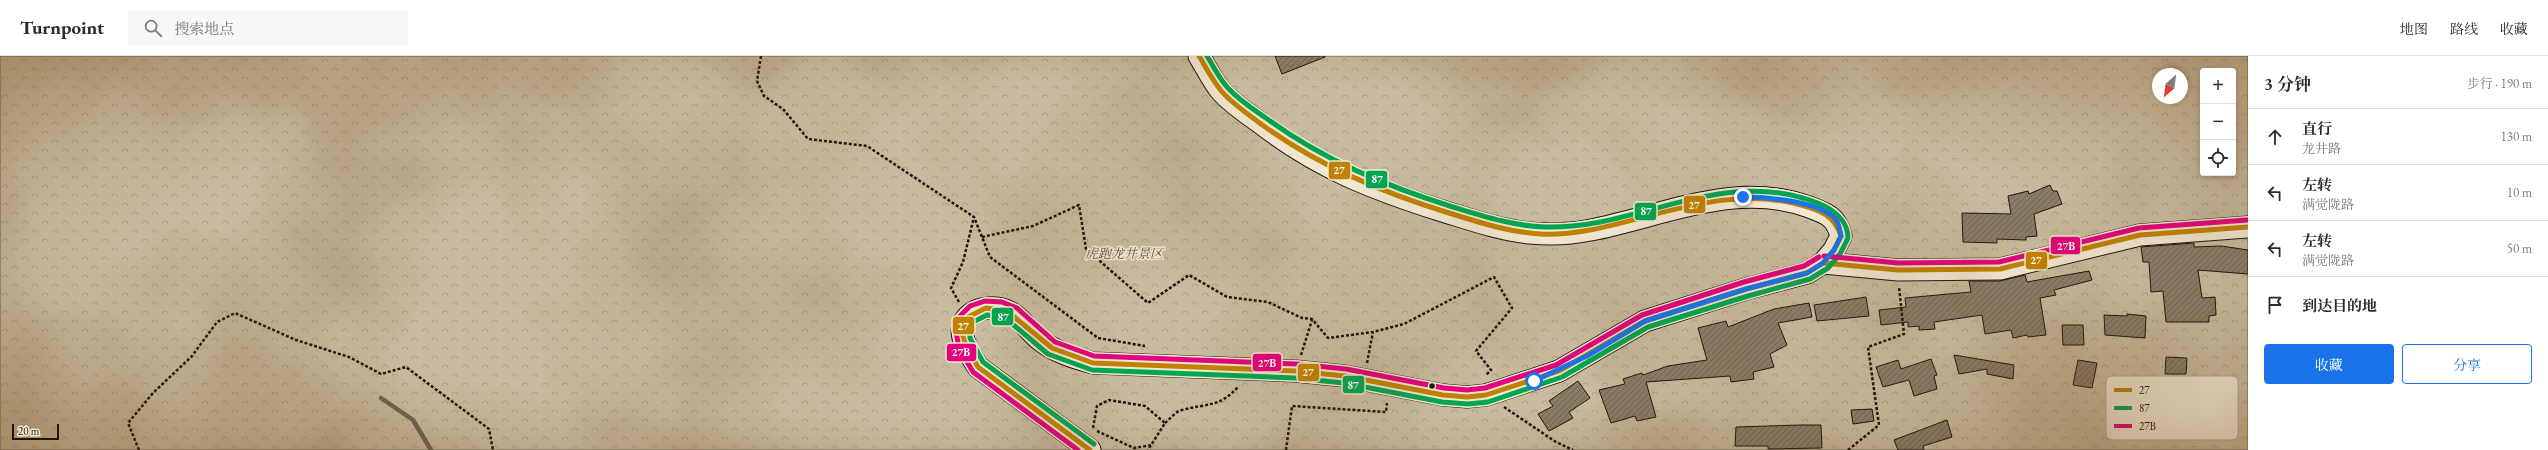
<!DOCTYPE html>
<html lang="zh">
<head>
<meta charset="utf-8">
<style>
	body { margin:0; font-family:"EB Garamond","Noto Serif SC",serif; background:#f7f7f7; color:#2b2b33 }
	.controls { position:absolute; right:12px; top:12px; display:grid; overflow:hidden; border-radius:4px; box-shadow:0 2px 6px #0003 }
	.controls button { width:36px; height:36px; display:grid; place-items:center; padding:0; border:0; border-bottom:1px solid #e1e1e2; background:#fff; color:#2b2b33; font:20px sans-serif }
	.compass { position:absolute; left:2152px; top:12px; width:36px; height:36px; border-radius:50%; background:#fff; box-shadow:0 2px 6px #0003; rotate:208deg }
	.scale { position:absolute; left:12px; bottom:10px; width:47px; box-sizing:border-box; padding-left:4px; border:2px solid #1d150c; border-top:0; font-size:11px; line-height:14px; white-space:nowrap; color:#1d150c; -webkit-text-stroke:3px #f3e9d4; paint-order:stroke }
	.stop { position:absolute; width:12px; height:12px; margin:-9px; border:3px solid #1a73e8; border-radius:50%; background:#fff }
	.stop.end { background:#1a73e8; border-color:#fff; box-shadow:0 1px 4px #0008 }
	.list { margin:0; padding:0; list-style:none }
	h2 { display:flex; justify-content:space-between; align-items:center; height:52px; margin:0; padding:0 16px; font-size:17px }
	h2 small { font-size:13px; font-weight:400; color:#7c7c81 }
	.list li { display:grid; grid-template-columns:26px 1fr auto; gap:12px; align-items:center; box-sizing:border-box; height:56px; padding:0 16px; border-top:1px solid #e1e1e2 }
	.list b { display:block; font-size:15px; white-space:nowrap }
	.list p { margin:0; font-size:13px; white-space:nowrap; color:#7c7c81 }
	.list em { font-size:13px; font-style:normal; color:#7c7c81 }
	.actions { display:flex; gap:8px; padding:12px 16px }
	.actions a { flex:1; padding:9px 0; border:1px solid #1a73e8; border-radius:4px; text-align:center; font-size:14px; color:#1a73e8 }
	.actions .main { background:#1a73e8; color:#fff }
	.icon { flex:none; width:22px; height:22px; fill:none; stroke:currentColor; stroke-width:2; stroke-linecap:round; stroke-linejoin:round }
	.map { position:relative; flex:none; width:2248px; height:394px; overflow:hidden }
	header { display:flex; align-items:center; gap:24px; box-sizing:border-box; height:56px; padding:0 20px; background:#fff; border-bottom:1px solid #e1e1e2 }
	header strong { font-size:19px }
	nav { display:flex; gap:22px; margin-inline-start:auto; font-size:14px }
	.search { width:280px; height:36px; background:#f7f7f7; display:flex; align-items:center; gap:10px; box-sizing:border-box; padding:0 14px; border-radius:4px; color:#7c7c81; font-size:15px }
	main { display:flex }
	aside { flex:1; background:#fff }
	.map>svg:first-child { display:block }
	.park { fill:url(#park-crowns); stroke:#736856; fill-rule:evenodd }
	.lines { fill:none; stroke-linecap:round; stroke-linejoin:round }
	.stream { stroke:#6f6452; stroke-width:4.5 }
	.building { fill:url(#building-hatch); stroke:#1d150c }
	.secondary-casing { stroke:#1d150c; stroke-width:23 }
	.path { stroke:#1d150c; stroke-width:2.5; stroke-dasharray:3 2; stroke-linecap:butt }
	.secondary { stroke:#f3e9d4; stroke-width:21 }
	.bus-1-casing { stroke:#f3e9d4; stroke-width:8 }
	.bus-2-casing { stroke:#f3e9d4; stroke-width:8 }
	.bus-3-casing { stroke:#f3e9d4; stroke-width:8 }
	.bus-1 { stroke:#c08203; stroke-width:5 }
	.bus-2 { stroke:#00a651; stroke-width:5 }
	.bus-3 { stroke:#e5007d; stroke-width:5 }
	.route { stroke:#1a73e8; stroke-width:5 }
	.bus-dot { fill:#1d150c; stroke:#f3e9d4; stroke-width:1.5 }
	.labels { text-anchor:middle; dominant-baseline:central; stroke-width:3; stroke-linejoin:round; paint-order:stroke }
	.park-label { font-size:13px; font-style:italic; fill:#594f3f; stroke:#f3e9d4 }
	.key { fill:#f3e9d4; stroke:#b3a998; stroke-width:1 }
	.key-label { font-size:11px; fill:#1d150c }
	.line-badge { stroke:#f3e9d4; stroke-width:1.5 }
	.badge-label { font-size:11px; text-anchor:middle; font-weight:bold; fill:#fff }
</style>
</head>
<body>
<header>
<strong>Turnpoint</strong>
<div class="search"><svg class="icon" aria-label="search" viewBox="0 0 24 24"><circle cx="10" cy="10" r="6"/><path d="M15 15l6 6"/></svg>搜索地点</div>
<nav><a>地图</a><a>路线</a><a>收藏</a></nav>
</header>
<main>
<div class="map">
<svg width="2248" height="394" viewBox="0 0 2248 394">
	<defs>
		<pattern id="park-crowns" width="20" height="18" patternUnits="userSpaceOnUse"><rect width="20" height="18" fill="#c9bb9f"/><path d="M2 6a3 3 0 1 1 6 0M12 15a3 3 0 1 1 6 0" fill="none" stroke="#aca088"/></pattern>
		<pattern id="building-hatch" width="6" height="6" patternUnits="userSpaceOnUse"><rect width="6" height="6" fill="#897d68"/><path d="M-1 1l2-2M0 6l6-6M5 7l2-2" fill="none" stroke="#6f6554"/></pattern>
	</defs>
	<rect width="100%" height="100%" fill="#ecddbd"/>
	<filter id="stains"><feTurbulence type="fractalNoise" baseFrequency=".005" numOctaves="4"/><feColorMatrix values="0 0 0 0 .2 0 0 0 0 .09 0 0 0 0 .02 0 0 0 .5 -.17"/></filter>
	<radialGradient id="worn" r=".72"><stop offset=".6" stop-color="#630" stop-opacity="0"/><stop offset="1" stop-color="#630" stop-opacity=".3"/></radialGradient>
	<path class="park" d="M0,0h2248v394h-2248zM2203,15h30v102h-30zM2158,18h24v24h-24z"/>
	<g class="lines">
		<path class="stream" d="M381,342l32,22 18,30"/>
	</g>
	<g class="building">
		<path d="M1275,0h50v1l-43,17z"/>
		<path d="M2050,129l3,6h4l5,13 -28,10 3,22 -11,1v3l-29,-1v4l-34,-1 -1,-29 49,1 -3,-18 20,-5 1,3z"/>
		<path d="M2194,187v4l27,-1 27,4v24l-50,-4 4,28 13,-1 1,18 -7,1v6h-43l-3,-31 -12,1 -2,-30h-6l-2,-15z"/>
		<path d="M2089,215l3,9 -38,10 2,5 -16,3 6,37 -18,2 -1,-2 -14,3 -2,-8 -26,4 -3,-19 -48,7 1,7 -16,1v-4l-11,1v-5l-27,3 -2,-15 27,-3 -1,-9 66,-6 -2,-11h31l25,-6 2,7z"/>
		<path d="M1866,241l3,19 -52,5 -3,-16z"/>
		<path d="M1809,247l3,14 -34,6 9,22 -17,9 4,13 -21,5 1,7 -23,3 -1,-6 -84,6 10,35 -19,4 -2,-5 -24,7 -12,-33 26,-6 -2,-5 19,-6 1,2 25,-9 39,-6 -9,-32 28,-7 2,6 46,-18z"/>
		<path d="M2127,258l19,2 -1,22 -40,-3 -1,-20 23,1z"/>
		<path d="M2062,269h21l1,20h-21z"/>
		<path d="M1954,299l60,10 -1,14 -26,-5v-5l-28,5z"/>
		<path d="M2166,301l21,1 -1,16h-21z"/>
		<path d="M1931,303l6,16 -3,1 3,13 -23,7 -5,-16 -26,7 -7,-20 22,-7 3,9z"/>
		<path d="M2078,304l19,3 -5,25 -19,-3z"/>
		<path d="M1578,325l12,17 -21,14 4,6 -24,13 -11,-17 15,-8 -4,-5z"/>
		<path d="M1872,353l2,12 -21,3 -2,-14z"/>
		<path d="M1947,364l5,17 -29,9 1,4h-26l-4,-10z"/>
		<path d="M1800,369h21l1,23 -54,1v-3h-33l1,-19z"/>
	</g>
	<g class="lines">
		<defs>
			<g id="secondary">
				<path d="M1823,207l75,7 102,-1 140,-34 108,-8"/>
				<path d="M1090,394l-112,-83c-7,-11 -21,-31 -14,-45 9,-16 34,-18 49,-8 10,7 17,18 27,26 15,12 34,18 53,23l202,8 50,5 98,19 24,2 19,-2 73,-24 86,-50 101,-32 61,-16 16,-10 11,-13 7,-14c-5,-19 -13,-22 -32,-29 -73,-27 -146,9 -218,23 -20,4 -41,5 -61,3 -31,-3 -61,-14 -91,-23 -69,-22 -122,-43 -180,-88 -13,-9 -29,-20 -39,-32 -8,-10 -14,-23 -21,-34"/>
			</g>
		</defs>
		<use href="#secondary" class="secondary-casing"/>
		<g class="path">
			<path d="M761,0l-4,25 7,15 19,13 25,30 59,7 107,71 16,40 108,81 47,8"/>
			<path d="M982,181l51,-11 46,-21 7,44 62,54 41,-28 38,22 41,5 34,16 10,1 16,19 45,-6 31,-8 90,-47 18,31 -36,43 15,19 -5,5"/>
			<path d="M959,246l-8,-14 12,-26 11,-45"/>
			<path d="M1301,299l11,-35"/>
			<path d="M1367,307l6,-31"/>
			<path d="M1504,351l52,35 17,8"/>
			<path d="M1165,367c5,-4 11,-12 17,-13 26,-7 37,-2 57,-24"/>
			<path d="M1093,372l4,-22 12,-6 36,6 20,17 -17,27"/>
			<path d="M1097,375l37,17 19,-3"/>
			<path d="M139,394l-11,-27 25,-30 39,-37 25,-34 18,-9 61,27 53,17 32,17 25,-7 83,62 4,21"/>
			<path d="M1286,394l6,-44 94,6 1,-9"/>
			<path d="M1848,394l31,-25 -11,-78 36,-13 -5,-47"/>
		</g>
		<use href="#secondary" class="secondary"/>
		<defs>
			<g id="bus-1">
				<path d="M1823,207l75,7 102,-1 140,-34 108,-8"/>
				<path d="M1090,394l-112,-83 -12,-21 -4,-13 2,-11 4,-5 18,-9 21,3 45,37 41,15 202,8 50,5 98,19 24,2 19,-2 73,-24 86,-50 101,-32 61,-16 16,-10 11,-13 7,-14c-6,-20 -21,-26 -40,-31 -73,-20 -140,11 -211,25 -17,3 -34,5 -50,4 -32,-2 -62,-12 -91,-21 -68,-21 -130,-47 -188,-89 -12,-9 -25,-18 -36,-29 -11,-11 -18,-26 -26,-39"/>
			</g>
			<path id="bus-2" d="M1094,388l-111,-82 -13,-24 -1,-9 4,-7 14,-7 17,2 44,37 44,16 203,8 49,5 98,19 26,2 20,-2 74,-25 86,-50 100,-31 62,-17 18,-11 12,-14 8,-16c0,-17 -14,-28 -28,-34 -98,-40 -180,26 -275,23 -32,-1 -62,-11 -92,-20 -67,-21 -130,-47 -187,-89 -13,-9 -26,-17 -37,-29 -9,-9 -15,-22 -22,-33"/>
			<g id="bus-3">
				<path d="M1824,200l74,7 101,-1 140,-34 108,-8"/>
				<path d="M1078,394l-105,-78 -14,-24 -4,-22 3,-8 12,-12 15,-5 17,1 15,6 38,34 39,14 202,8 50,5 98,19 23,2 18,-2 71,-23 86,-50 102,-33 60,-16 15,-9"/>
			</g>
		</defs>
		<use href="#bus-1" class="bus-1-casing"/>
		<use href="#bus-2" class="bus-2-casing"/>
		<use href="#bus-3" class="bus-3-casing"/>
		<use href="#bus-1" class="bus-1"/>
		<use href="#bus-2" class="bus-2"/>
		<use href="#bus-3" class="bus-3"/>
	</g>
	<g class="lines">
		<path class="route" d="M1534,325l53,-25 58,-35 101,-32 61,-16 16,-10 11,-13 7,-14c-1,-4 -2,-11 -4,-15 -15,-20 -71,-24 -94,-24"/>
	</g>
	<circle class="bus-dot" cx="1432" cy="330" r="3.5"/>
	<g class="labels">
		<g class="park-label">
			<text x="1124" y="197">虎跑龙井景区</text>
		</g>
	</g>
	<rect x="2106" y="320" width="132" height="64" rx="6" class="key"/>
	<rect x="2114" y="332" width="18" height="4" fill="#c08203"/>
	<rect x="2114" y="350" width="18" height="4" fill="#00a651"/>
	<rect x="2114" y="368" width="18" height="4" fill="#e5007d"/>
	<g class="key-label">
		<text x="2139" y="338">27</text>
		<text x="2139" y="356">87</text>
		<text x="2139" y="374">27B</text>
	</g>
	<g class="line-badge">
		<rect x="1328" y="105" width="23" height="19" rx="4" fill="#c08203"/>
		<rect x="1365" y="114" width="23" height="19" rx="4" fill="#00a651"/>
		<rect x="1683" y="139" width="23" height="19" rx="4" fill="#c08203"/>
		<rect x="1634" y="146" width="23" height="19" rx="4" fill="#00a651"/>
		<rect x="2050" y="180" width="31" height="19" rx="4" fill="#e5007d"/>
		<rect x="2025" y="195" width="23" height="19" rx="4" fill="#c08203"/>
		<rect x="991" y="251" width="23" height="19" rx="4" fill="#00a651"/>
		<rect x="952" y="260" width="23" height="19" rx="4" fill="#c08203"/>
		<rect x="946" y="287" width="31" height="19" rx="4" fill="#e5007d"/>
		<rect x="1252" y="297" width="30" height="19" rx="4" fill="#e5007d"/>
		<rect x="1297" y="307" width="23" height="19" rx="4" fill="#c08203"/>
		<rect x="1342" y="319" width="23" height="19" rx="4" fill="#00a651"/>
	</g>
	<g class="badge-label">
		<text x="1339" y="118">27</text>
		<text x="1377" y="127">87</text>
		<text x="1694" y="153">27</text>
		<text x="1646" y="159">87</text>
		<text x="2066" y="194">27B</text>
		<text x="2036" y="208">27</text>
		<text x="1003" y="265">87</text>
		<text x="963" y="274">27</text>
		<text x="961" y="300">27B</text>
		<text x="1267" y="311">27B</text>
		<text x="1308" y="320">27</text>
		<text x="1353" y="333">87</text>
	</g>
	<rect width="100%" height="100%" filter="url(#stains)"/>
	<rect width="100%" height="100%" fill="url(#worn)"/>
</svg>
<div class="controls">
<button>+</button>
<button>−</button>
<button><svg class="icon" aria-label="locate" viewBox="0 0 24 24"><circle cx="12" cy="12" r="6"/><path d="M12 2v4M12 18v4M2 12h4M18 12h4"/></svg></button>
</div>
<svg class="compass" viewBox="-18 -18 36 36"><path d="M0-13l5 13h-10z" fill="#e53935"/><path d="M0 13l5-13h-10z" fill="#7c7c81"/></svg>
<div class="scale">20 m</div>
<div class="stop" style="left:1534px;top:325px"></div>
<div class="stop end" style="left:1743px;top:141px"></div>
</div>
<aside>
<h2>3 分钟<small>步行 · 190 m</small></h2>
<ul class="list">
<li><svg class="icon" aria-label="ahead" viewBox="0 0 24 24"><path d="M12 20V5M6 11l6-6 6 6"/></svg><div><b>直行</b><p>龙井路</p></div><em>130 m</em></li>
<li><svg class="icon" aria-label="left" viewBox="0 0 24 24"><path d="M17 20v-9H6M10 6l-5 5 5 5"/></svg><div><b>左转</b><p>满觉陇路</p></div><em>10 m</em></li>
<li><svg class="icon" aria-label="left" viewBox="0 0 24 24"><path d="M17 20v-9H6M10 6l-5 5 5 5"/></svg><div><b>左转</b><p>满觉陇路</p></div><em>50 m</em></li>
<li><svg class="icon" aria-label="arrive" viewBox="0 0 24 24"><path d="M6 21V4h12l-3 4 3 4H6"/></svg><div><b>到达目的地</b></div></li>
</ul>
<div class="actions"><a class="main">收藏</a><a>分享</a></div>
</aside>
</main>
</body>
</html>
